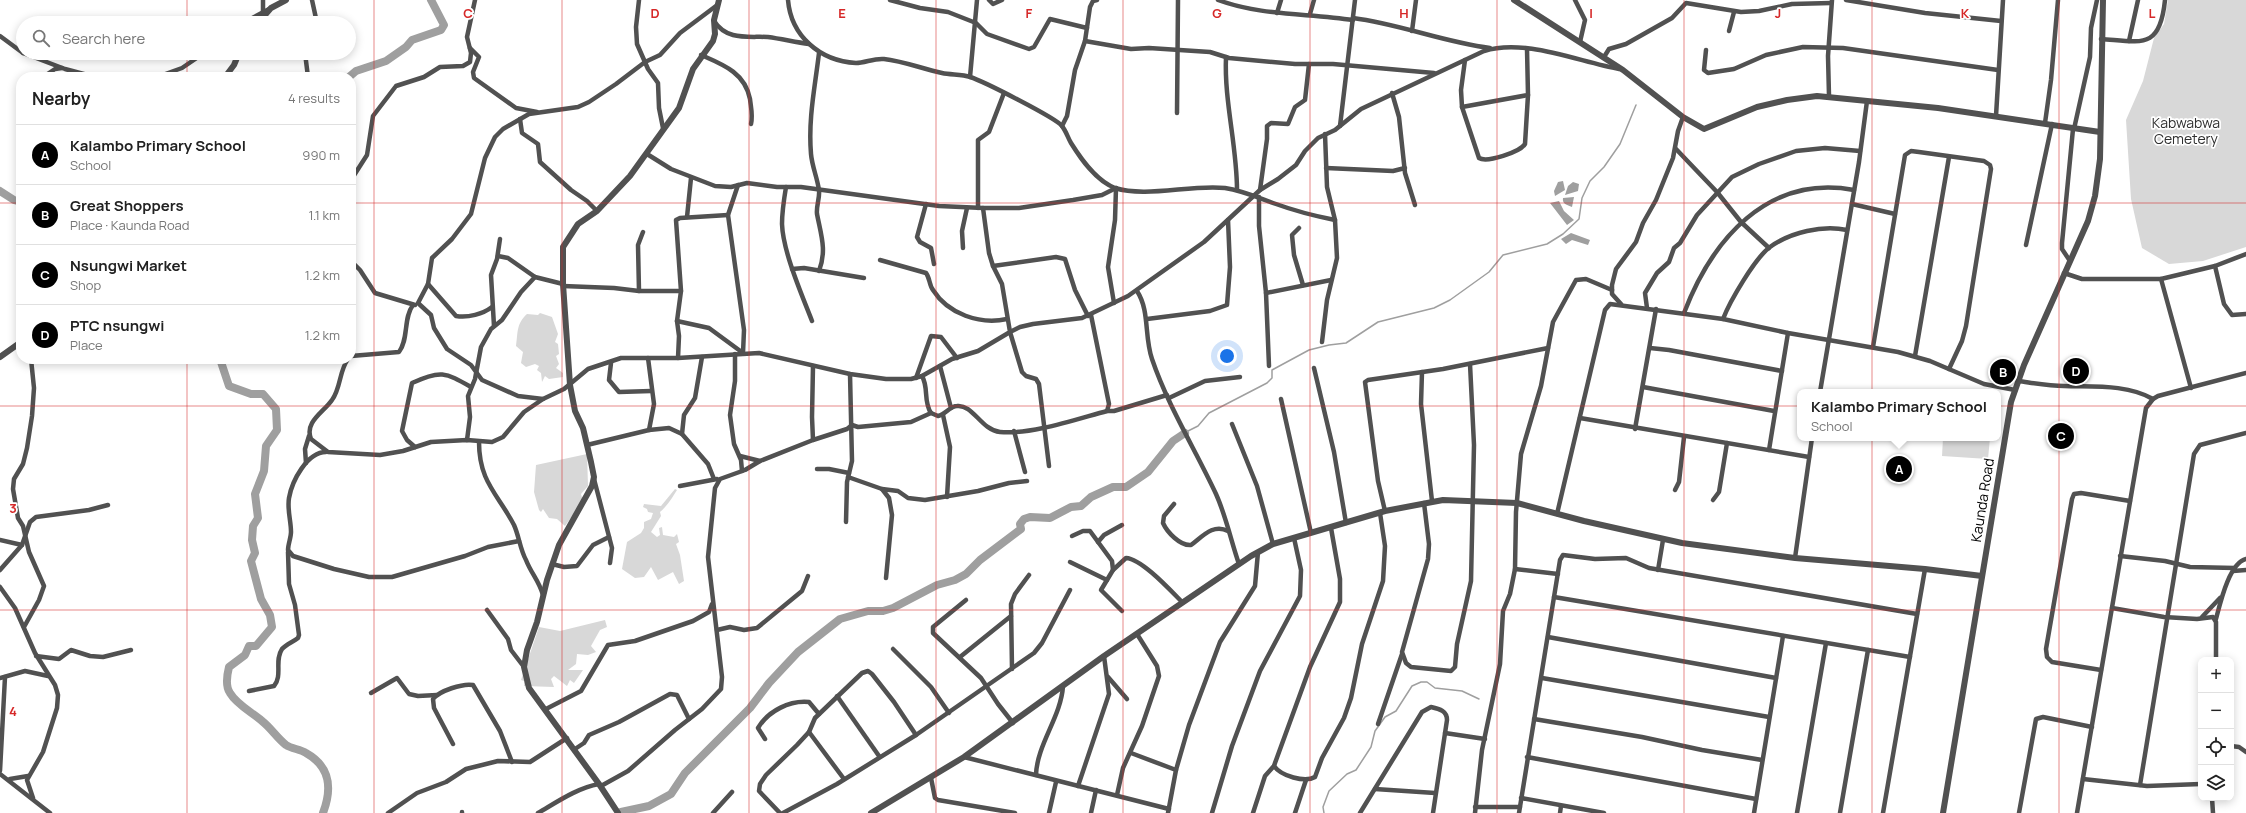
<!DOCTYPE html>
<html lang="en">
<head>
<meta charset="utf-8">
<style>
	body { margin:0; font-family:Manrope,sans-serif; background:#f6f6f6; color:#222 }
	.controls { position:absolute; right:12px; bottom:12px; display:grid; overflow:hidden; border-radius:8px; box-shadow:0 2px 10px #0003 }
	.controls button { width:36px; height:36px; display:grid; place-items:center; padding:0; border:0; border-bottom:1px solid #e0e0e0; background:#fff; color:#222; font:20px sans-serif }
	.you { position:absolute; left:1227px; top:356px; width:14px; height:14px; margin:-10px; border:3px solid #fff; border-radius:50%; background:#1a73e8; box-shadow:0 0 0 6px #1a73e833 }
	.badge { display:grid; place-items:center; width:26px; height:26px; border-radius:50%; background:#000; color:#fff; font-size:13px; font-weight:700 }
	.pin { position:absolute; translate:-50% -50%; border:2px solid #fff; box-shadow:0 1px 4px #0006 }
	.popup { position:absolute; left:1797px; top:389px; width:204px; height:52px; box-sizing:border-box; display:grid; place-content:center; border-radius:8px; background:#fff; filter:drop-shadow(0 1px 3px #0005); font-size:13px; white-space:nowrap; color:#767676 }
	.popup b { font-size:15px; color:#222 }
	.popup::after { content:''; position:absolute; left:50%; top:100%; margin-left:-8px; border:8px solid transparent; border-top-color:#fff }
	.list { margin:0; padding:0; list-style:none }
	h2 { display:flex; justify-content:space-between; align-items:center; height:52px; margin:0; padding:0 16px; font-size:17px }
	h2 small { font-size:13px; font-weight:400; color:#767676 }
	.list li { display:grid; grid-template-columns:26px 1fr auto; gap:12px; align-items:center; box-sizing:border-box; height:60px; padding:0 16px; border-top:1px solid #e0e0e0 }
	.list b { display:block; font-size:15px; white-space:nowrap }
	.list p { margin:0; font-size:13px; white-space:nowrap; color:#767676 }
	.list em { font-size:13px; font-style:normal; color:#767676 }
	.icon { flex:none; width:22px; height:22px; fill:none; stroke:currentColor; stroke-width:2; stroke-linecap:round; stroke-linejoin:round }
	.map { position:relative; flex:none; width:2246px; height:813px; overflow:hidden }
	.search { position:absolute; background:#fff; box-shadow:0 2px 10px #0003; left:16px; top:16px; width:340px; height:44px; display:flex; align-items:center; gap:10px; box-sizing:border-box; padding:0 14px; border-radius:22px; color:#767676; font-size:15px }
	.panel { position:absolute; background:#fff; box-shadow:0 2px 10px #0003; left:16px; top:72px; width:340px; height:292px; border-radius:16px }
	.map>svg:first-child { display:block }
	.green { fill:#d8d8d8 }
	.water { fill:#9f9f9f }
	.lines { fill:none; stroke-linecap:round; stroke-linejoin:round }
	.stream { stroke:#9f9f9f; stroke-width:1.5 }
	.river { stroke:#9f9f9f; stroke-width:8 }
	.minor { stroke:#515151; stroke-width:4.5 }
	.tertiary { stroke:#515151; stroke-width:6 }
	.grid { fill:none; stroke:#d62828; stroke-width:1; stroke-opacity:0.55 }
	.labels { text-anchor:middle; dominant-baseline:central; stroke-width:3.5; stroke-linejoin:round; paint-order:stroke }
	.park-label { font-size:14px; fill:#2f2f2f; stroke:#fff }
	.street-label { font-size:14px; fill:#000; stroke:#fff }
	.grid-label { font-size:13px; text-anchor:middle; font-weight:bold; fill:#d62828; stroke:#fff; stroke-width:3.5; stroke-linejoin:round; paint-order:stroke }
</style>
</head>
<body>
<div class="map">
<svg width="2246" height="813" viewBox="0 0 2246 813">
	<rect width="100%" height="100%" fill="#fff"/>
	<g class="green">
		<path d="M2168,0h78v247l-43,14 -34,3 -27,-16 -11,-49 -5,-79 17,-39 11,-43 10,-14z"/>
		<path d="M540,313l12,4 6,17 -3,8 3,2 1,10 -3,2 3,8 -3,4 7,5v4l-14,2 -4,-3 -3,6 -1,-9 -4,-3 2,-4 -4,-2 -9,3 -5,-4 2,-11 -7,-6c2,-13 0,-22 11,-32l11,1z"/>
		<path d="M1943,438h47l-2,21 -46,-3z"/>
		<path d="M587,454l1,32 -7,8 2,7 -18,25 -8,-7 -8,-1 -6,-9 -2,3 -2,-2 -5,-18 2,-27z"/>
		<path d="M675,489l2,1c-6,9 -8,14 -17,22l1,4 -10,16 6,5 3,-2 -1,-7 3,-1 1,8 11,2 3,-3 2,8 -3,2 4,11 4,26 -5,3 -6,-12 -15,8 -7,-13 -7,10 -9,1 -13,-9 5,-27 14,-9 3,-5v-6l7,-3 2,-6 -5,-1 -1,-3 -4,-2 1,-3 17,2z"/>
		<path d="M605,620l2,7 -7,3 -9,16 5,6 -8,3 -11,-1 -1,10 -8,6h15l-9,13 -4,-3 -3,6 -13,-10 -3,3 3,8 -30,-1v-5l-3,-1 18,-53 21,4z"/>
	</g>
	<g class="water">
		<path d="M1563,181l2,9 -10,6 -1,-5 4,-9z"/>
		<path d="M1573,182l6,2 -1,7 -13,4 3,-9z"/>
		<path d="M1574,197l-2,10c-5,-2 -10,-3 -9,-9z"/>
		<path d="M1559,201l5,10 10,9 -7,5 -17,-22z"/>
		<path d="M1571,233l19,7 -2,5 -16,-5 -6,4 -5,-5z"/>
	</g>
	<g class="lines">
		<g class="stream">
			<path d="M1186,432l12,-6 11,-13 58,-30 5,-5v-8l37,-20 20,-5 17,-2 32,-21 56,-14 16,-8 39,-28 14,-17 44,-11 16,-10 16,-15 3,-21 8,-17 14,-14 16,-23 16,-39"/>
			<path d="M1324,813l-1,-6 6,-16 18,-17 9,-4 15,-23 4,-16 10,-14 11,-6 16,-25 9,-4h6l8,6 27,3 17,8"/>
		</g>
		<g class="river">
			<path d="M349,77l7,-6 30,-10 20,-14 6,-7 29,-10 3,-5 -13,-25"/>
			<path d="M0,191l14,9 7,2"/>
			<path d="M220,359l9,27 22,8h12l13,15 1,21 -11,16 -2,25 -9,23 3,24 -5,8 -1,14 3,13 -4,8 10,38 9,16 2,12 -16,19h-7l-4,9 -16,12c-2,8 -4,19 1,26 7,12 22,19 32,28 9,7 15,17 24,24 6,4 14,4 20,8 25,14 26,36 17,60"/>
			<path d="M621,812l28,-6 22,-12 14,-21 65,-65 19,-25 29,-31 42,-33 28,-8h15l10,-3 44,-23 18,-5 11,-6 14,-14 41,-31 -1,-5 4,-5 6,-2 20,1 21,-11 10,-1 10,-9 22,-10h13l22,-15 25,-31 12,-8"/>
		</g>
		<g class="minor">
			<path d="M312,0l5,23"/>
			<path d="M639,0l-3,27 1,17 11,25 10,14 1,25 4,20"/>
			<path d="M788,0c3,36 32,61 68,63 9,0 18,-5 28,-4 19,2 39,10 58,14 9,2 20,1 28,4 13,4 86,41 92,49 4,5 6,12 9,17 10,16 25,38 44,45 31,10 77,-4 110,0 19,3 34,10 51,16 19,7 39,12 59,16"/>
			<path d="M890,0l30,8 28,4 28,11 11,11 42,15 5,-2 16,-28 37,9"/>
			<path d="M989,0l4,4 9,-4"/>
			<path d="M1218,0c43,16 90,13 135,20"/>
			<path d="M1575,0l10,20 -5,22"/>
			<path d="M1846,0l79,13 76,8"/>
			<path d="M263,11v-11"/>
			<path d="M1277,13l4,-13"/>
			<path d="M1310,14l4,-14"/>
			<path d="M1353,18c47,6 90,24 137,30"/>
			<path d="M714,21c13,20 34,15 54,16 14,2 27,5 41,7"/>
			<path d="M243,23l28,-15"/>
			<path d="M1412,31l4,-31"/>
			<path d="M1729,31l5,-19"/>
			<path d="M0,36l23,17"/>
			<path d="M2101,39c41,3 59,11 64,-39"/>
			<path d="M1085,41l46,8 18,-1 61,4 19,6 66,6h38l101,9"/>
			<path d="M2129,41l9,-41"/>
			<path d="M470,48l9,9 -6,15 1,6 42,30 21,4"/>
			<path d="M1706,50l-2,20 4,3 26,-4 32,-14 37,-8 40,1 155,22"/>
			<path d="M23,53l42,16 30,8"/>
			<path d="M305,53l3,24"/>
			<path d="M701,55c23,10 44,18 49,44 1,9 3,16 1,25"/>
			<path d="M1226,57c-2,44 11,89 11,133"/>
			<path d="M1604,57l5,-8 17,-5 46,-26 14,-15 55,9 18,-1 33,-7 39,-1"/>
			<path d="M1465,60l-4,30 1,17 17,51c8,5 41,-6 46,-14l3,-49 -1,-46"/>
			<path d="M43,77l12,-8 7,-1"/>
			<path d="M157,77l25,-9 22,-15"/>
			<path d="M970,77l7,-77"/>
			<path d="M1392,93l7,24 6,56 10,32"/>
			<path d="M1829,96l-1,-40 4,-56"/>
			<path d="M1462,107l66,-12"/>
			<path d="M1177,113l1,-113"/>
			<path d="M1996,116l7,-116"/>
			<path d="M520,119l2,14 16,11 2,18 31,28 16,11 10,10"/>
			<path d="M2045,123l6,-43 7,-80"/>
			<path d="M1062,126l5,-10 8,-46 10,-29 5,-34 3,-6 4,-1"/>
			<path d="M1340,126l15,-126"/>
			<path d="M2074,129l16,-72 1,-29 6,-28"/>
			<path d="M1676,149l41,43 24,30 28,26"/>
			<path d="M647,154l24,15 44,17 16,1 16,-4 30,4h24l138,19 44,2h36l54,-8 29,-5 14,-7"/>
			<path d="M1326,168l67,3 12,-3"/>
			<path d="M351,180l16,-25 6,-39 23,-30 28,-9 16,-10 23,-1 7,-4 1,-9 -4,-16 8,-37"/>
			<path d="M786,187c-2,12 -4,25 -4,37 1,28 20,71 30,97"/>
			<path d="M1260,190l7,-51v-13l4,-3 17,1 7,-17 10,-7 4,-36"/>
			<path d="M1259,197v29l7,67 3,73"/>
			<path d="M926,204l-9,33 3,5 11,6 3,16"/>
			<path d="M1852,204l43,10"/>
			<path d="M978,208v-68l11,-8 15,-39"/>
			<path d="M687,217l4,-39"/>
			<path d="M1299,228l-7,7 2,20 9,30"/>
			<path d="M2026,245l26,-121"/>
			<path d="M963,248l-1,-17 5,-23"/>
			<path d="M498,256l10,2 27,19 28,7"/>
			<path d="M880,260l46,13c4,5 3,12 7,17 15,24 47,35 74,29"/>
			<path d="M351,261l9,9 15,23 40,12"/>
			<path d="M2070,261l-8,-12v-6l11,-114"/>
			<path d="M993,266l63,-9 9,2 10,31 13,26"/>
			<path d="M2215,266l9,38 8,11 14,-1"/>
			<path d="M792,269l12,-1 60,10"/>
			<path d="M819,271c8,-21 2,-36 -2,-57 -1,-8 3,-16 2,-24 -2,-13 -7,-24 -8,-36 -3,-35 4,-67 8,-101"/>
			<path d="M2064,273l18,6h79l54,-13 31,-12"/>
			<path d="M2161,279l30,109"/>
			<path d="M428,284l28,32c12,2 27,-2 36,-9"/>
			<path d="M563,286l51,2 25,3h42"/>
			<path d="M639,291l-1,-46 5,-13"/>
			<path d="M1137,291c13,20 7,45 15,68 16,47 43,90 64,135 10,22 15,47 23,70"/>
			<path d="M1266,293l65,-13"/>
			<path d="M1114,303l-6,-36 7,-47 1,-32"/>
			<path d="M1621,304l-9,-10v-9l4,-16 20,-27 7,-19 13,-23 17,-42 5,-27 5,-14"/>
			<path d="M1647,308l-2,-15 12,-20 12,-11 5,-14 6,-5 17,-28 35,-38 27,-13 37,-13 29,-3 35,3"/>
			<path d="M1684,313c28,-73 83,-139 170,-123"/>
			<path d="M1091,315l18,89 -2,7"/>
			<path d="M1147,319l63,-8 17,-6 3,-38 -2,-47"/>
			<path d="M1723,319c7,-18 32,-61 47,-72 21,-15 52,-22 77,-17"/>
			<path d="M677,321l32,7 34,25 1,-23 -16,-115 10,-30"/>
			<path d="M494,326l-3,-51 6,-16 3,-20"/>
			<path d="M1322,342l5,-42 10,-42 -2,-38 -8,-33 -2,-53"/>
			<path d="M351,345v8"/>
			<path d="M1873,347l32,-192 6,-4 8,1 65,9 6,4 1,4 -25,157 -4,15 -13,28"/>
			<path d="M1650,348l19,2 113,21"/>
			<path d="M735,354v27l-5,34 4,29 7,16 1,11"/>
			<path d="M351,356l48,-4c10,-13 4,-34 14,-47"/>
			<path d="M1915,356l34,-199"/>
			<path d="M702,357l-7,41 -11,17 -2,19 26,30 6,15"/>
			<path d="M648,358l6,46 -5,26"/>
			<path d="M678,358l1,-22 -2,-15 4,-30 -5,-71 4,-2 48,-3"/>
			<path d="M348,359c-9,12 -7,29 -16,41 -8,12 -28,22 -21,39l17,13 52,3 23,-4 28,-9 36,-2 25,2 11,-5 21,-25 19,-13 21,-10 24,-20 33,-11h57l81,-5 91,21 36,5h25l11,-3 30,-17 26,-8 32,-19 -8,-48 -9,-18 -4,-13 -6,-45"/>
			<path d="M611,363l-2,17 10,12 32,-1"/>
			<path d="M813,366l-1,51 1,23"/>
			<path d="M940,366l11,42"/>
			<path d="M1314,368l20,84 12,71"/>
			<path d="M1422,372l-1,32 11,97"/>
			<path d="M922,376c7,12 1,25 9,37l7,3c8,-2 12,-10 19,-10 16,-2 24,24 43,26 31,3 77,-13 107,-21h7l53,-16"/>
			<path d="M916,378l15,-42 10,1 16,21"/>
			<path d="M2018,381c15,2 31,5 46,5 29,1 63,-2 89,13"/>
			<path d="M1643,387l131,24"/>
			<path d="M1820,392l39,-230 8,-61"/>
			<path d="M1169,398l36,-17 35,-4"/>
			<path d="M543,399l-25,-3 -36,-16 -11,-15 -24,-16 -13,-21 -3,-13 -13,-12 10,-19 4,-26 20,-19 19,-25 14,-56 10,-21 8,-8 26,-15 49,-7 11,-5 27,-18 29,-22 15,-7 20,-22 36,-27"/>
			<path d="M1281,399l30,134"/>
			<path d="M943,415l7,32 -3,50"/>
			<path d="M1580,418l229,39"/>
			<path d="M1232,424l25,62 16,58"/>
			<path d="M1635,429l21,-120"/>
			<path d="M1014,431l11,41"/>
			<path d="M467,440l3,-23 -2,-21 7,-17 6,-32 10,-18 11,-9 19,-28 14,-15"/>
			<path d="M479,442c0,40 19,52 35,83 5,11 6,24 12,35 5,13 13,21 17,35"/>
			<path d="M587,445l62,-15 20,-2 13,6"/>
			<path d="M415,447l-8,-7 -5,-9 10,-48c28,-13 33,-11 59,4"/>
			<path d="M1769,450l19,-117"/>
			<path d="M326,452c-19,0 -34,29 -37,46 -2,11 2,23 2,34 0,6 -3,12 -3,18l5,6 41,13 35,8h23l73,-21 23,-9 31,-6"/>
			<path d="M740,456l20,5"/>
			<path d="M306,463l-1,-14 4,-13"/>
			<path d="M1049,466l-10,-82 -3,-5 -10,-3 -4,-4 -12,-40 10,-5 13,-3 49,-6 46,-22 76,-54 56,-52 18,-11 18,-14 9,-14 13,-13 17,-8 26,-21 123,-58c41,-13 95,11 135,18"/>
			<path d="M817,469h12l20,4"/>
			<path d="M848,477l34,12 7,9 3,17 -6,63"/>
			<path d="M594,479l18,69 -2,15"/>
			<path d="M680,486l37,-7"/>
			<path d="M882,489l16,2 10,7 17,2 53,-9 31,-8 18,-2"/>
			<path d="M1675,490l4,-8 5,-45"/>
			<path d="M1713,500l6,-8 8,-49"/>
			<path d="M1424,503l5,41 -1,15 -26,93 4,11 5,4 40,4 4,-4 2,-23 14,-63 3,-136 -4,-81"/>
			<path d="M1174,504l-10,12 -1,7c4,9 17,23 28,22 11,-8 22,-22 37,-14"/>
			<path d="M1385,511l-7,-30 -13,-99 3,-2 75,-11 105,-21"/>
			<path d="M1557,514l48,-204 5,-6 113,15 65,14 110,19 32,9 54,23 31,6"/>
			<path d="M846,522l1,-40 5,-21 -2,-87"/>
			<path d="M1331,528l9,51v23l-30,65 -35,96 -1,3c7,10 31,17 41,11l7,-19 22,-40 7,-20 11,-54 21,-63 2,-35 -5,-33"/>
			<path d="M1072,536l11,-5h7l22,30 1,9"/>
			<path d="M0,540l22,5"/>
			<path d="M1098,542l6,-7 18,-10"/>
			<path d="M2120,556l45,5 25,6 45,1"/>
			<path d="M1795,558l17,-120"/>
			<path d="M1070,562l37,18"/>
			<path d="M552,564l12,3 13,-1 16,-21 16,-8"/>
			<path d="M1515,569l43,5"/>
			<path d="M0,570l22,-25 8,-23 6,-5 53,-7 19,-5"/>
			<path d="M1658,570l5,-30"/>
			<path d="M2233,571l13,-1"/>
			<path d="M0,587l15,21 20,45 20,32 3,10 -1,13 -14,44 -16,28 6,18"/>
			<path d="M1554,597l356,60"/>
			<path d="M966,600l-33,27v6l48,45 17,26 15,19"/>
			<path d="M2112,608l52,9 33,2 16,-2 3,5v38"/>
			<path d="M487,610l21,29 3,11 13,17"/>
			<path d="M1122,611l-21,-21 12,-20 13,-12c16,1 45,33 56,44"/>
			<path d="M2202,617l18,-19"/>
			<path d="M2216,619c4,-15 13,-56 30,-60"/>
			<path d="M24,627l15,-27 5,-14 -15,-34 -6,-26 -5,-8 -5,-29 1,-10 9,-15 4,-16 5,-32 2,-28 -3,-29"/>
			<path d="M717,630l13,-3 14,3 13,-2 45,-37 6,-15"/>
			<path d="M1548,637l228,41"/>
			<path d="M893,649l38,38 18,26"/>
			<path d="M36,656l23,3 12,-9 19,6 13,1 28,-7"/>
			<path d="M960,657l51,-41"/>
			<path d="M1012,669l-1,-65 4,-10 14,-19"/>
			<path d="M2101,670l-49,-8 -5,-5 -1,-8 26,-150 2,-5 7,-1 49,8"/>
			<path d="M1108,677l19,22"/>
			<path d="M0,678l25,-7 23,5"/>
			<path d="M1542,678l227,39"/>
			<path d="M249,691l25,-5c9,-11 0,-25 8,-37 4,-5 11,-7 16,-11l1,-3 -4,-30 -6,-21 -1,-32"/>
			<path d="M371,693l26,-15 12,16 9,2 19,-1"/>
			<path d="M837,696l42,60"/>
			<path d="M546,709l35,-18 27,-46 27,-4 58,-20 16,-9 3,-8"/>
			<path d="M1534,719l108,18 60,13 60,10"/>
			<path d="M1378,724l24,-70"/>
			<path d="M809,732l35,47"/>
			<path d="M1445,733l40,6"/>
			<path d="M765,739l-7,-11c10,-17 32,-28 51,-26l10,12"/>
			<path d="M453,744l-19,-36 -1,-9c6,-8 30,-16 40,-14l27,46 12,31"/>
			<path d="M2231,746l8,1 7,5"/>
			<path d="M575,749l9,-6 5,-8 30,-13 51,-28 7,1 12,24"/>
			<path d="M1131,753l45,17"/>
			<path d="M964,757l205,52"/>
			<path d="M1527,757l229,42"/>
			<path d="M0,771l5,-94"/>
			<path d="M0,774l50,39"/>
			<path d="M1036,775c1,-31 25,-58 27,-89"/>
			<path d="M931,778l4,20 3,2 77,13"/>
			<path d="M10,779l18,-3"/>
			<path d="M2083,779l64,7 54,-2"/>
			<path d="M2140,785l54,-331 6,-9 46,-12"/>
			<path d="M601,786l27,-15 47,-41 27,-21 19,-20 1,-12 -14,-120 7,-69 5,-9 25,-9 15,-9 53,-21 34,-11 5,-4 6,2 53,-5 20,-9"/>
			<path d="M1078,786l31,-92 -5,-38"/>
			<path d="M1375,789l60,4"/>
			<path d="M1117,795l6,-27 19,-42 17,-50 -2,-10 -20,-32"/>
			<path d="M1521,798l83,15"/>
			<path d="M2212,798l1,15"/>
			<path d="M1475,807h45"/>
			<path d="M462,812v1"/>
			<path d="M388,813l29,-20 29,-11 20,-13 32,-8 32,1 37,-24"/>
			<path d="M538,813c19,-11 39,-25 61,-29"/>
			<path d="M713,813l19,-21"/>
			<path d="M780,813l-21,-22 1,-7 6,-9 31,-30 12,-13 6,-14 47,-45 6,-2 4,3 22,28 22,33"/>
			<path d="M783,813l54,-29 79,-49 118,-82 8,-10 28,-53"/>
			<path d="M1049,813l7,-31"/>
			<path d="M1091,813l5,-23"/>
			<path d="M1168,813l8,-43 13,-45 31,-83 35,-56 3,-34"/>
			<path d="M1212,813l20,-67 28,-75 40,-75 1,-26 -7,-32"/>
			<path d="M1253,813l12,-37 9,-10"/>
			<path d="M1295,813l11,-33"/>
			<path d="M1360,813l62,-101 9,-5c9,2 16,4 16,13l-14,93"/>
			<path d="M1475,813l7,-63 18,-86 3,-53 7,-17 5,-25 1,-57 5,-58 20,-68 12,-64 23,-42 10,-1 26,11"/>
			<path d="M1519,813l41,-253 3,-5 32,4 31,-1 23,10 268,46"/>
			<path d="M1560,813l1,-7"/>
			<path d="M1754,813l29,-177"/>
			<path d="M1797,813l29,-170"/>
			<path d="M1840,813l28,-163"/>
			<path d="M1883,813l42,-244"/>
			<path d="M2019,813l17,-94 7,-2 49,10"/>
			<path d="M2077,813l69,-405 7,-9 5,-3 88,-23"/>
		</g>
		<g class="tertiary">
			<path d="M1514,0l109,70 60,47 21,12 53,-22 30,-7 30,-4 121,12 162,24"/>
			<path d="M258,23l13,-15 15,-8"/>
			<path d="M225,77l9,-12 5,-12"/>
			<path d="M0,357l21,-15"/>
			<path d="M618,813l-19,-29 -70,-96 -5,-21 3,-17 10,-28 10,-42 12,-35 33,-59 2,-9 -3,-15 -8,-34 -8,-17 -5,-26 -7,-101v-37l15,-23 19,-13 33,-35 49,-68 14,-39 20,-28 2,-7 -1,-14 5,-20"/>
			<path d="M871,813l93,-56 140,-101 147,-100 22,-12 112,-33 58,-11 74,3 67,18 98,22 113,15 130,11 57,7"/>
			<path d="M1943,813l68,-411 13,-37 64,-144 7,-25 5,-37 3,-159"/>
		</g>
	</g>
	<path class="grid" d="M187,0v23M374,0v813M562,0v813M749,0v813M936,0v813M1123,0v813M1310,0v813M1497,0v813M1684,0v813M1872,0v813M2059,0v813M187,53v24M0,203h21M351,203h1895M187,359v454M0,406h2246M0,610h2246"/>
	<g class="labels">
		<g class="park-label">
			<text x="2186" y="122">Kabwabwa<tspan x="2186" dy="16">Cemetery</tspan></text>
		</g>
		<g class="street-label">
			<text transform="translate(1982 500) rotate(-81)">Kaunda Road</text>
		</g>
	</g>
	<g class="grid-label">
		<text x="468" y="18">C</text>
		<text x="655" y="18">D</text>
		<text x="842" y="18">E</text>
		<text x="1029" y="18">F</text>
		<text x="1217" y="18">G</text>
		<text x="1404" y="18">H</text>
		<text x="1591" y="18">I</text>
		<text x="1778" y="18">J</text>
		<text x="1965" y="18">K</text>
		<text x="2152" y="18">L</text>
		<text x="13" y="513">3</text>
		<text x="13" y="716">4</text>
	</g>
</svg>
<div class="controls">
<button>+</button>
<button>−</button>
<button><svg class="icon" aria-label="locate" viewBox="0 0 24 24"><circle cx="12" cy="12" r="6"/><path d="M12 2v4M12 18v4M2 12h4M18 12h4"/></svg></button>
<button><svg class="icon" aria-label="layers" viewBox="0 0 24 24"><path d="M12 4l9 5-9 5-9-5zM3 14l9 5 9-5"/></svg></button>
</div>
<div class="you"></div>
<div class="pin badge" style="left:1899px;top:469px">A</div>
<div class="popup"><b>Kalambo Primary School</b>School</div>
<div class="pin badge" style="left:2003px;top:372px">B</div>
<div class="pin badge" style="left:2061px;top:436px">C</div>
<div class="pin badge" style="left:2076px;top:371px">D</div>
<div class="search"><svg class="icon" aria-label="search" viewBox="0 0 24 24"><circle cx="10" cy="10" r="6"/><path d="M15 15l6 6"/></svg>Search here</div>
<section class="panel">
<h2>Nearby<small>4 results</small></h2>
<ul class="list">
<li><span class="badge">A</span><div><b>Kalambo Primary School</b><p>School</p></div><em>990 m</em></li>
<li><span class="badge">B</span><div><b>Great Shoppers</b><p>Place · Kaunda Road</p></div><em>1.1 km</em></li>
<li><span class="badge">C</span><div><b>Nsungwi Market</b><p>Shop</p></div><em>1.2 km</em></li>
<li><span class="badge">D</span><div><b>PTC nsungwi</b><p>Place</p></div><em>1.2 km</em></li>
</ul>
</section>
</div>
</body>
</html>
